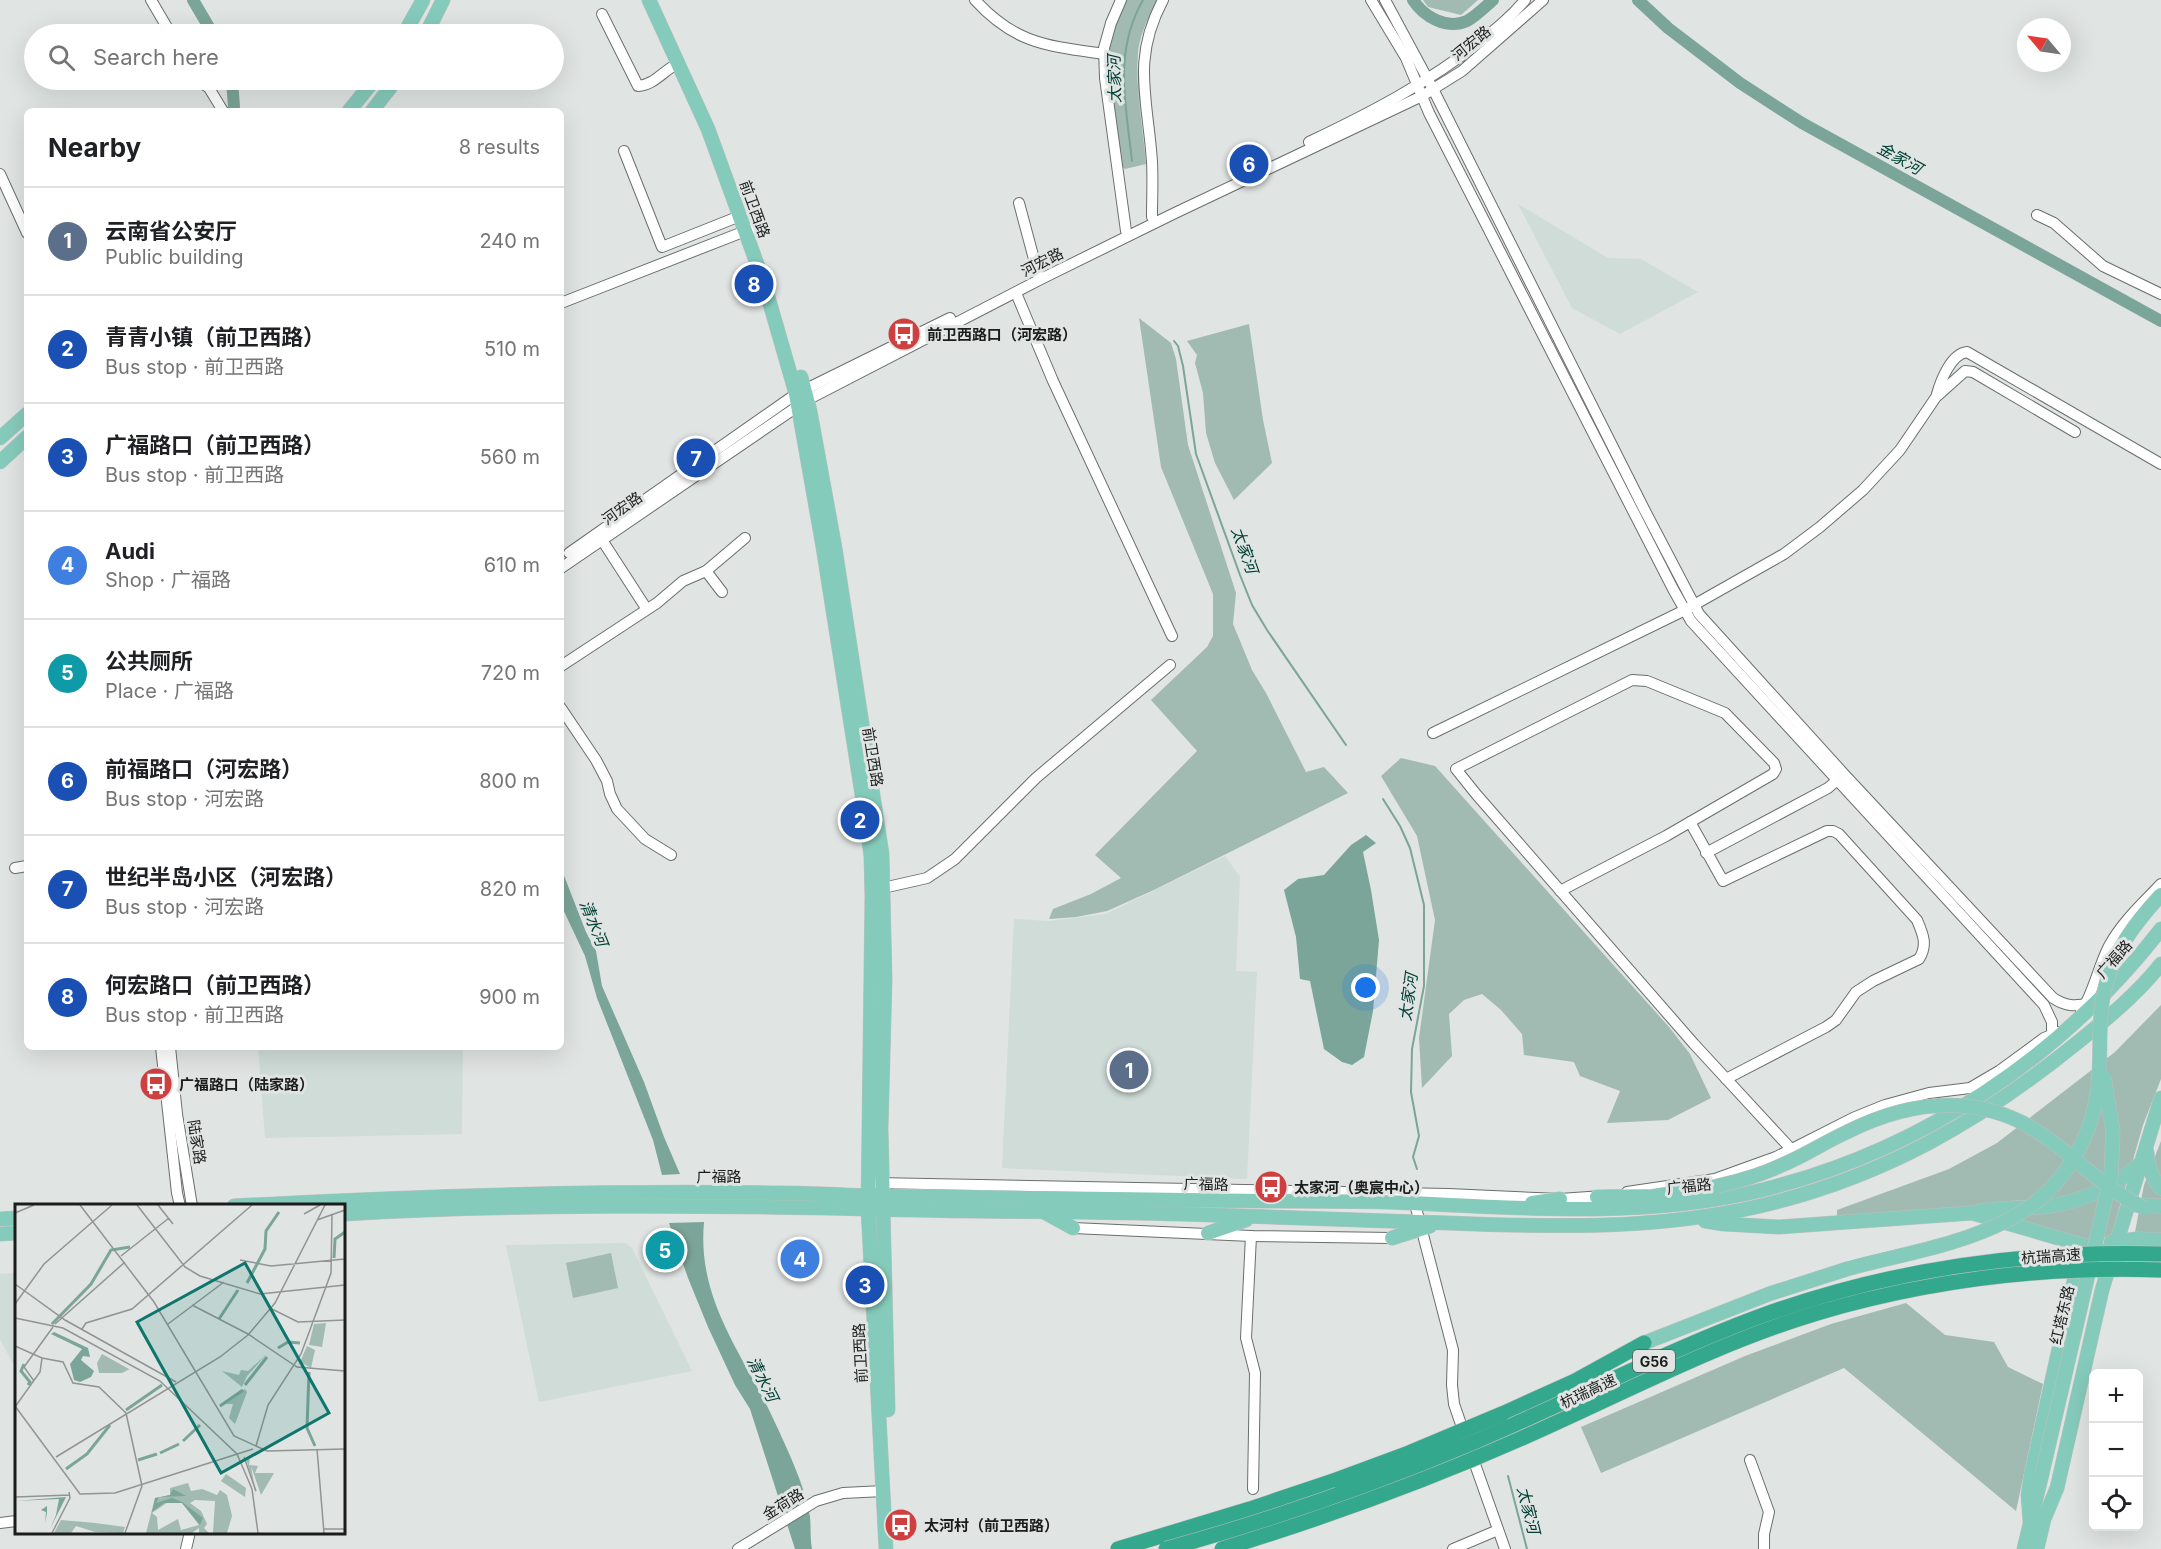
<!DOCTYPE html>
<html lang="en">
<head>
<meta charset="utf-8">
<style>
	body { margin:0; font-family:Inter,"Noto Sans SC",sans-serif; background:#f6f6f6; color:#202124 }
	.controls { position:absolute; right:18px; bottom:18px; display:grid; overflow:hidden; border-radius:9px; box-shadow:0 6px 24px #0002 }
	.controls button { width:54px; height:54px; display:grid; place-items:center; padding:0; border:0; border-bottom:2px solid #e0e0e0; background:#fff; color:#202124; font:30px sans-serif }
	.compass { position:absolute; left:2017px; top:18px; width:54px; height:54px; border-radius:50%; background:#fff; box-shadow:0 6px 24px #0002; rotate:299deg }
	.you { position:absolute; left:1366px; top:988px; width:21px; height:21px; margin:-15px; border:4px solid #fff; border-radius:50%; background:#1a73e8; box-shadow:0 0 0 9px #1a73e833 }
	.badge { display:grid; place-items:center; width:39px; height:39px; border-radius:50%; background:#ce3f40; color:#fff; font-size:20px; font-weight:700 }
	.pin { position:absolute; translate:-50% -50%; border:3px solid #fff; box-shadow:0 2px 6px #0006 }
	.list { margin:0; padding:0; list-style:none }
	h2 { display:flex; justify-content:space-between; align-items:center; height:78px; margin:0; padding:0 24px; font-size:26px }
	h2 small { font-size:20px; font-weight:400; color:#757577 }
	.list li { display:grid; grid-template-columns:39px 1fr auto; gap:18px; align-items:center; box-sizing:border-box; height:108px; padding:0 24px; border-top:2px solid #e0e0e0 }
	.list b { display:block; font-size:22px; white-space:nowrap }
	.list p { margin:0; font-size:20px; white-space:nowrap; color:#757577 }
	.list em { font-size:20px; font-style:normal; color:#757577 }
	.icon { flex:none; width:33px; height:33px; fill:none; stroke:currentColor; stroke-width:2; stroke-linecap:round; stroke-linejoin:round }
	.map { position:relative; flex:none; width:2161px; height:1549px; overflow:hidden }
	.search { position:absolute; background:#fff; box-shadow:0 6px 24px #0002; left:24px; top:24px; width:540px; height:66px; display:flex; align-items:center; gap:15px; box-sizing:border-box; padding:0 21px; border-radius:33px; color:#757577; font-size:22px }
	.panel { position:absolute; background:#fff; box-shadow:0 6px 24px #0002; left:24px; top:108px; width:540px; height:942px; border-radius:9px }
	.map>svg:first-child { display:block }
	.built { fill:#cfdcd8 }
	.green { fill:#a1bab2 }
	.water { fill:#7ba598 }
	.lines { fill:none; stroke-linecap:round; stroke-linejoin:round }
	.stream { stroke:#7ba598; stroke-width:2 }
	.river { stroke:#7ba598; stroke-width:12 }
	.minor-casing { stroke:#6a6e6d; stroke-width:12 }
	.major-casing { stroke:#bfc0bf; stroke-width:15 }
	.highway-casing { stroke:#bfc0bf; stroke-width:16 }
	.minor { stroke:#fff; stroke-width:10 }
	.major { stroke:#85cbbb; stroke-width:14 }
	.highway { stroke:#34a88d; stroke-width:15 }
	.major-bridge-casing { stroke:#bfc0bf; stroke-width:15; stroke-linecap:butt }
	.highway-bridge-casing { stroke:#bfc0bf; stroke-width:16; stroke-linecap:butt }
	.major-bridge { stroke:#85cbbb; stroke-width:14 }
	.highway-bridge { stroke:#34a88d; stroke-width:15 }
	.labels { text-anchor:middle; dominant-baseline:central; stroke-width:6; stroke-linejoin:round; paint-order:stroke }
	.shield { fill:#e0e4e3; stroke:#565958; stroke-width:1.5 }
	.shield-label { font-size:14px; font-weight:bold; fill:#1b1d1c }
	.street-label { font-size:15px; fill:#1b1d1c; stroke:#e0e4e3 }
	.poi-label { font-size:15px; font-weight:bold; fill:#1b1d1c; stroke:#e0e4e3; text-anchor:start }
	.water-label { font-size:16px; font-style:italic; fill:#004134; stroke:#e0e4e3 }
	.inset-river { fill:none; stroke:#7ba598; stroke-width:3 }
	.inset-road { fill:none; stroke:#919493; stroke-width:1.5 }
	.view { fill:#0f766e; fill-opacity:0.15; stroke:#0f766e; stroke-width:3 }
	.inset-edge { fill:none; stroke:#1b1d1c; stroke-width:3 }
</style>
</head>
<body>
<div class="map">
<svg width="2161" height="1549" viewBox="0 0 2161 1549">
	<rect width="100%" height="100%" fill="#e0e4e3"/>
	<g class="built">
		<path d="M1518,204l90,54 33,1 57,33 -78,42 -48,-26z"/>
		<path d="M1225,856l15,21 -4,94 21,1 -10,207 -245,-11 12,-249 35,2 57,-7z"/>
		<path d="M258,1047h205l-1,87 -197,4z"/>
		<path d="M626,1243l6,5 60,123 -153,31 -33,-157z"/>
		<path d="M16,1273v96l-16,-30v-65z"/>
	</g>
	<g class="green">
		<path d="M1125,0h33c-9,16 -18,33 -20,52 -3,36 5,76 8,112l-21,5 -4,-3c-5,-36 -17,-86 -11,-122 3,-16 9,-29 15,-44z"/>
		<path d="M1423,0h55l-17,15 -33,-8z"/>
		<path d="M1139,318l32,25 5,16 12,86 48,148 -3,31 19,46 14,23 40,79 18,-5 24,26 -192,96 -49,22 -31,6 -27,2 4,-10 38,-15 30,-16 -26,-23 102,-104 -46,-51 56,-53 6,-11v-42l-52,-127z"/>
		<path d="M1249,324l14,96 9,43 -38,37 -19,-37 -9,-30 -3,-40 -8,-30 2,-8 -10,-14z"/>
		<path d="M1401,758l34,8 234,261 21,27 21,44 -43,22 -61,3 13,-32 -40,-15 -6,-14 -50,-7 -2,-21 -21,-24 -19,-16 -18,6 -15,14 3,42 -30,32 -3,-50 16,-118 -18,-84 -36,-60z"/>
		<path d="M2161,1005v74l-18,46 -32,112 -30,3 -50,-16 -42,-19 -152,11v-6l112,-41 48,-26 118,-91z"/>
		<path d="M2161,1141v93l-26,-2 9,-47z"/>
		<path d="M611,1253l7,35 -45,10 -7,-35z"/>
		<path d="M1906,1303l39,32 49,7 14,25 35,17 -27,127 -172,-143 -243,105 -20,-46 164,-71 86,-32z"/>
	</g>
	<g class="water">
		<path d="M1366,835l10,8 -13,9 8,38 8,50 -6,71 -9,46 -12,8 -10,-3 -18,-13 -14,-68 -10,-2 -4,-42 -12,-47 14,-11 26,-4 27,-30z"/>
		<path d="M561,868l25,64 10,19 6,35 42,96 20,55 16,37 -18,1 -9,-35 -56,-142 -12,-42 -24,-51z"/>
		<path d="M704,1222c-7,76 36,128 67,192 13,28 35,73 39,103 1,11 0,21 2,32h-17l-45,-140 -15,-24 -27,-58 -20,-49 -19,-55z"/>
	</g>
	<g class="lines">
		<g class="stream">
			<path d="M1132,161c-6,-56 -19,-109 11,-161"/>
			<path d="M1174,341l4,5 5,20 13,88 44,121 12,30 15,25 79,115"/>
			<path d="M1383,799l17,27 10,22 14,57v81l-12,63 -1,43 8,44 -6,21 4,12"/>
			<path d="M1508,1476l19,73"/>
		</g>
		<g class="river">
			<path d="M193,0l20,34"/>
			<path d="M1413,0c11,17 34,30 54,21 9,-5 18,-14 26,-21"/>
			<path d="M1638,0l30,28 72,55 62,40 359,198"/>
			<path d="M232,80l2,27"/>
		</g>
		<defs>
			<g id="minor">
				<path d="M151,0l20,34"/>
				<path d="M975,0c40,44 73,46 129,54"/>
				<path d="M1121,0l-10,23 -7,25 1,30 21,153"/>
				<path d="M1371,0l35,58 23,55 244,476 18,32 353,384 8,17v17"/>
				<path d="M1385,0l48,89 211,420 55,105 145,160 209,224c12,8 22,9 36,5"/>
				<path d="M602,14l36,72c16,-1 25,-15 39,-22"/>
				<path d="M198,80l11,8 14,23"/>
				<path d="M1309,142c61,-29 119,-59 172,-101 16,-13 31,-25 44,-41"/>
				<path d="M624,151l38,96 78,-31"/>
				<path d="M0,174l27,59"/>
				<path d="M1019,203l19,71"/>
				<path d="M2037,215l17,8 49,43 58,28"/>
				<path d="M1152,217c0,-18 1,-37 0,-55 -4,-63 -21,-102 11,-162"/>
				<path d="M1016,293l37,88 119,255"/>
				<path d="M561,303l192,-75"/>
				<path d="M1937,394c4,-14 14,-40 30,-42l194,112"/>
				<path d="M602,540l44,68"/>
				<path d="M569,553l227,-159 154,-76"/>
				<path d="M561,568l246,-168 234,-121 134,-66 247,-117 40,-25 81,-71"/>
				<path d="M706,571l16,21"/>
				<path d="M561,666l96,-63 26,-22 23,-10 39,-33"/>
				<path d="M561,708l35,52 11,21 3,13 7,15 28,30 26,16"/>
				<path d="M1433,733l252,-123 99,-56 36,-27 43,-37 37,-40 36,-53 29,-26 8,1 102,60"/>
				<path d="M1690,822l33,59 104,-50h6l6,3 78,86c6,14 11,25 2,39l-46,22 -17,11 -20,28 -10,7 -100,52"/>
				<path d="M1706,853l122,-65 14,-12"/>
				<path d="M15,868l12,-2"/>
				<path d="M883,888l44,-10 28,-19 81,-81 134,-113"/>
				<path d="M1560,891l106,-55 107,-62 3,-5 -2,-6 -49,-50 -78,-32 -15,-1 -176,89 20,25 218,250 97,105"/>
				<path d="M2081,1012c13,-20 17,-45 28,-66 13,-24 33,-42 52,-62"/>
				<path d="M161,1047l16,146 3,13"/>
				<path d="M170,1047l7,67 15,92"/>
				<path d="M875,1183l573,11 112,5 43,-3"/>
				<path d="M1627,1192l88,-13 61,-22 77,-39 32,-13 44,-12 41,-5 29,-17 45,-33 15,-6"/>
				<path d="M1415,1204l38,146 -1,35 2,19 11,32"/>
				<path d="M1073,1228l178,8 141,2"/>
				<path d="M1251,1236l-5,102 9,35 -2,116"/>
				<path d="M1471,1453l34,96"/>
				<path d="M1750,1460l19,52 -5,22v15"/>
				<path d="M0,1523l16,-2"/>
				<path d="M186,1549l4,-17"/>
				<path d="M738,1549l78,-48 27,-8 41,-2"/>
				<path d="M1453,1549l45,-19"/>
			</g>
			<g id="major">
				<path d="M649,0l59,129 56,154 32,111 27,153 43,273 5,36 1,40 -4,313 18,340"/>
				<path d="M404,34l19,-34"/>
				<path d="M426,34l17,-34"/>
				<path d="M349,111l25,-31"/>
				<path d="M372,111l24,-31"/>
				<path d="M801,377l9,34 25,137 47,306 3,125 -4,150 7,281"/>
				<path d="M0,438l27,-24"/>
				<path d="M0,462l27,-25"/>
				<path d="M2147,1152c0,13 5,26 14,36"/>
				<path d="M1597,1197l56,-1 64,-10"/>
				<path d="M1532,1203l28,-4"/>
				<path d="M2133,1205l28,1"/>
				<path d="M234,1206c182,-10 364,-16 547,-13 30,0 60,2 91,3 131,2 263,4 395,5 40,0 81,0 121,1 124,5 252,18 374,-12 158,-39 299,-132 399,-261"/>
				<path d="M1980,1211c20,-3 40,-3 61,-4 36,-3 73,-19 100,-44"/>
				<path d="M1044,1212l29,16"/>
				<path d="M344,1214c174,-10 349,-9 523,-5 105,3 209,2 314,5 89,3 178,6 266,9 105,4 210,7 313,-17 123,-29 221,-85 318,-164 30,-24 59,-48 83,-78"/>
				<path d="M0,1219l16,-1"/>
				<path d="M1705,1221l19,3 55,3 193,-14 134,39"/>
				<path d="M1208,1233l38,-13"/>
				<path d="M0,1234l16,-1"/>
				<path d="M1392,1238l38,-12"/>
				<path d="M2111,1242l26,-3 24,1"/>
				<path d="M1644,1343l125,-49 78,-25"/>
				<path d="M2030,1521l-2,-26 3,-20 51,-230"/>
				<path d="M2024,1549l18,-75"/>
				<path d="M2037,1549l7,-30 13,-31 45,-198 59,-192"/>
			</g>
			<g id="highway">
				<path d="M1502,1414l73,-33 69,-38"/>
				<path d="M1118,1549l132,-40 86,-29"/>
			</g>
		</defs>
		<use href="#minor" class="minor-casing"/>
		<use href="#major" class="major-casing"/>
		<use href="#highway" class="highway-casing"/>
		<use href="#minor" class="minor"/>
		<use href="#major" class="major"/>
		<use href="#highway" class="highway"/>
		<defs>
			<g id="major-bridge">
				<path d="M1717,1186c23,-5 44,-11 65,-21 22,-9 43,-23 65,-33 56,-28 116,-38 174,-10 45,23 75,63 123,86"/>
				<path d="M1847,1269c54,-15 111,-23 161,-49 56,-29 88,-84 91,-147 2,-27 -1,-55 5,-81 8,-39 31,-69 57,-97"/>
				<path d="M2042,1474l69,-298 2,-44 -9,-55"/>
			</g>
			<g id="highway-bridge">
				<path d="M1336,1480l73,-27 93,-39"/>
				<path d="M1166,1549c105,-29 208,-65 308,-107 95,-40 187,-89 284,-125 129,-47 266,-67 403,-63"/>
				<path d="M1222,1549c101,-31 201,-67 298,-110 98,-43 194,-95 297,-126 112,-33 227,-47 344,-43"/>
			</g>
		</defs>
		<use href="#major-bridge" class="major-bridge-casing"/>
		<use href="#highway-bridge" class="highway-bridge-casing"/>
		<use href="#major-bridge" class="major-bridge"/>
		<use href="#highway-bridge" class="highway-bridge"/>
	</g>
	<defs>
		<symbol id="bus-disc" viewBox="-11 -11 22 22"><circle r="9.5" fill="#ce3f40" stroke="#e0e4e3"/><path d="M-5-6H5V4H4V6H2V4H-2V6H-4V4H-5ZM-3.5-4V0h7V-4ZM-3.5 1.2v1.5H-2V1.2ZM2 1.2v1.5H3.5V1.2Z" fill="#fff"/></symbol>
	</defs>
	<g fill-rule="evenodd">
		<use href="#bus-disc" x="885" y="315" width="38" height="38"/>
		<use href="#bus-disc" x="137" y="1065" width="38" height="38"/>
		<use href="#bus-disc" x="1252" y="1168" width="38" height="38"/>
		<use href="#bus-disc" x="882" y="1506" width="38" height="38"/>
	</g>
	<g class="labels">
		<rect class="shield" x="1633" y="1350" width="42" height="22" rx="4.5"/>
		<g class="shield-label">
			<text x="1654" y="1361">G56</text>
		</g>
		<g class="street-label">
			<text transform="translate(1471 43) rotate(-39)">河宏路</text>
			<text transform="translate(755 209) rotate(70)">前卫西路</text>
			<text transform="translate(1042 262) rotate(-27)">河宏路</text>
			<text transform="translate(622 508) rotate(-35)">河宏路</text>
			<text transform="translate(873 757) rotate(81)">前卫西路</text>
			<text transform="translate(2114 959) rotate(-48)">广福路</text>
			<text transform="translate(197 1142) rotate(81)">陆家路</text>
			<text x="719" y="1176">广福路</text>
			<text transform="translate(1206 1184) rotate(1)">广福路</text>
			<text transform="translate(1689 1186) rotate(-6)">广福路</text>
			<text transform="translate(2051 1256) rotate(-4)">杭瑞高速</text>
			<text transform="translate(2062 1315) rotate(-77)">红塔东路</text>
			<text transform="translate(860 1353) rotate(-93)">前卫西路</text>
			<text transform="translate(1588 1391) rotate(-25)">杭瑞高速</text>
			<text transform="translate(783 1504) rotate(-32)">金荷路</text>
		</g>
		<g class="poi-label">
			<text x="927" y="334">前卫西路口（河宏路）</text>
			<text x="179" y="1084">广福路口（陆家路）</text>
			<text x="1294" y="1187">太家河（奥宸中心）</text>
			<text x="924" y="1525">太河村（前卫西路）</text>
		</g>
		<g class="water-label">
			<text transform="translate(1114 79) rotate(-91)">太家河</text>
			<text transform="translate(1900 158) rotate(29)">金家河</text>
			<text transform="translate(1245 550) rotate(70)">太家河</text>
			<text transform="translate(594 923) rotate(68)">清水河</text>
			<text transform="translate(1408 997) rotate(-82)">太家河</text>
			<text transform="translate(763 1379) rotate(63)">清水河</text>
			<text transform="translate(1529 1510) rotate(76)">太家河</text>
		</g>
	</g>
	<g transform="translate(15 1204)">
		<rect width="330" height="330" fill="#e0e4e3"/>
		<path d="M311,119l-4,24 -13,-2 5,-21zM292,142l8,4 -4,18 -11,-6zM87,150l27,15h1l-8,4h-23l-2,-10zM252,150l-20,22 -5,11 -20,-16 17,4 2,-5 7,1zM230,185l2,3 -12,32 -6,-6 4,-14h-9zM235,253l-1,8 9,1 -3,7h19l-13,22 -10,-29 5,29 -10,-37zM211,270l20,14 -1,9 -24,-16zM173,279l3,8 11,-2 15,6 3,-5 7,5 5,21 -5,17h-14l2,-32 -20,-1 -5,3 11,8 6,13 -3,4 5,5h-10v-5l-7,5h-46l9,-35 15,-3v-7zM153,298l14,1 17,22 -18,5 -3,-11 -20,11 -1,-13 -5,-4zM46,316l34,3 30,4 -2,6 -28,-1 -19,-6 -5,7h-17z" fill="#a1bab2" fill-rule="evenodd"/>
		<path d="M39,128l34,16 2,9 -7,-1 -2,4 13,11 -3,6 -11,5 -6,-2 -4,-16 12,-15 -31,-15zM158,285l13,7 -27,1 -3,6 16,-5 10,4 21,16 -3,7 -18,-22h-18l-12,9 3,-14 15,-3zM51,293l-16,32 6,-14 -9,-2 -2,10 1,-11 -5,-2 6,-4v7l9,2 3,-16 -44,2z" fill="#7ba598"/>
		<path class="inset-river" d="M319,54l1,-19 10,-7M232,79l18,-34 1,-18 13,-19M204,115l19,-29M37,120l39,-40 20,-34 19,-3M263,144l10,-6 12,1M9,160l-3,7 9,11 -2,3M294,168l-2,56 8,18M230,181l22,-28M205,202l23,-16M111,206l36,-25M168,237l17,-16M145,249l19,-9M123,256l19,-6M51,265l21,-15 23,-29"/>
		<path class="inset-road" d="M65,1l74,97 80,134 33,15 78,-2M122,1l48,62 15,9 60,18 85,-9M143,1l15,19M0,9l19,-8M289,10l16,-9M302,16l28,-10M106,52l48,-38M225,56l31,6 74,-7M0,80l50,36 111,62M0,100l29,-40 68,-59M177,101l56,29 49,33 48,4M255,104l28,14 47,-2M0,114l48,10 97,53 77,73 15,35 6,44M40,120l70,-62M153,120l56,-42M67,125l4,-6 46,-14 120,-104M0,142l27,12 21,4 10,21 26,4 27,26M19,177l-10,-14 29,-40M0,202l65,88 35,-1 138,-44M0,203l25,-35 2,-14M241,242l12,-41 33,-51 30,-81 1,-58M302,245l7,84M41,253l164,-100 28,-22 27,-32 50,-98M229,253l12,34M0,293l55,-2M309,325h21M37,329l18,-35 -1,-6M110,329l17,-47 -16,-73"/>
		<path class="view" d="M230,59l84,150 -108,60 -84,-151z"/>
		<rect width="330" height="330" class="inset-edge"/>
	</g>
</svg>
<div class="controls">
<button>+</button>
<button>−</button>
<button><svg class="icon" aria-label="locate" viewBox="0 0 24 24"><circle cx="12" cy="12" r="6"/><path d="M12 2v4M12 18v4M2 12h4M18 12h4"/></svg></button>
</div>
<svg class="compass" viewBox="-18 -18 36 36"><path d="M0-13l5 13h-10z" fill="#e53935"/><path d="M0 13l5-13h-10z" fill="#757577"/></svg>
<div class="you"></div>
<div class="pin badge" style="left:1129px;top:1070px;background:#5c6f8a">1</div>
<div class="pin badge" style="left:860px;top:820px;background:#1a4fb4">2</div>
<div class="pin badge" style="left:865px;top:1285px;background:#1a4fb4">3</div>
<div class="pin badge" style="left:800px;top:1259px;background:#3f7fe0">4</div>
<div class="pin badge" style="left:665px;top:1250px;background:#0f9aa8">5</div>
<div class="pin badge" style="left:1249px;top:164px;background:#1a4fb4">6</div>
<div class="pin badge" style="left:696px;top:458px;background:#1a4fb4">7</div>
<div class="pin badge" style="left:754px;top:284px;background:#1a4fb4">8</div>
<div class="search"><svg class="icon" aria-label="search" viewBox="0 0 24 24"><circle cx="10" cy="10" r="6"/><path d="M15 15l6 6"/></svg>Search here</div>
<section class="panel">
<h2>Nearby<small>8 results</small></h2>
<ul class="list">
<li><span class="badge" style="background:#5c6f8a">1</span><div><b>云南省公安厅</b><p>Public building</p></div><em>240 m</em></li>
<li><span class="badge" style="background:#1a4fb4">2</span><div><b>青青小镇（前卫西路）</b><p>Bus stop · 前卫西路</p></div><em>510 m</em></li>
<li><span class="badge" style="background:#1a4fb4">3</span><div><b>广福路口（前卫西路）</b><p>Bus stop · 前卫西路</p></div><em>560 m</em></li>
<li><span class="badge" style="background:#3f7fe0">4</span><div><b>Audi</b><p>Shop · 广福路</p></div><em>610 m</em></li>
<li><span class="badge" style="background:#0f9aa8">5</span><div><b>公共厕所</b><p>Place · 广福路</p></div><em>720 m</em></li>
<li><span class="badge" style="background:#1a4fb4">6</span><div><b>前福路口（河宏路）</b><p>Bus stop · 河宏路</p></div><em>800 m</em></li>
<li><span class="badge" style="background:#1a4fb4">7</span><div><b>世纪半岛小区（河宏路）</b><p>Bus stop · 河宏路</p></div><em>820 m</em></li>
<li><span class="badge" style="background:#1a4fb4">8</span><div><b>何宏路口（前卫西路）</b><p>Bus stop · 前卫西路</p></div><em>900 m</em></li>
</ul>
</section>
</div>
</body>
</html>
